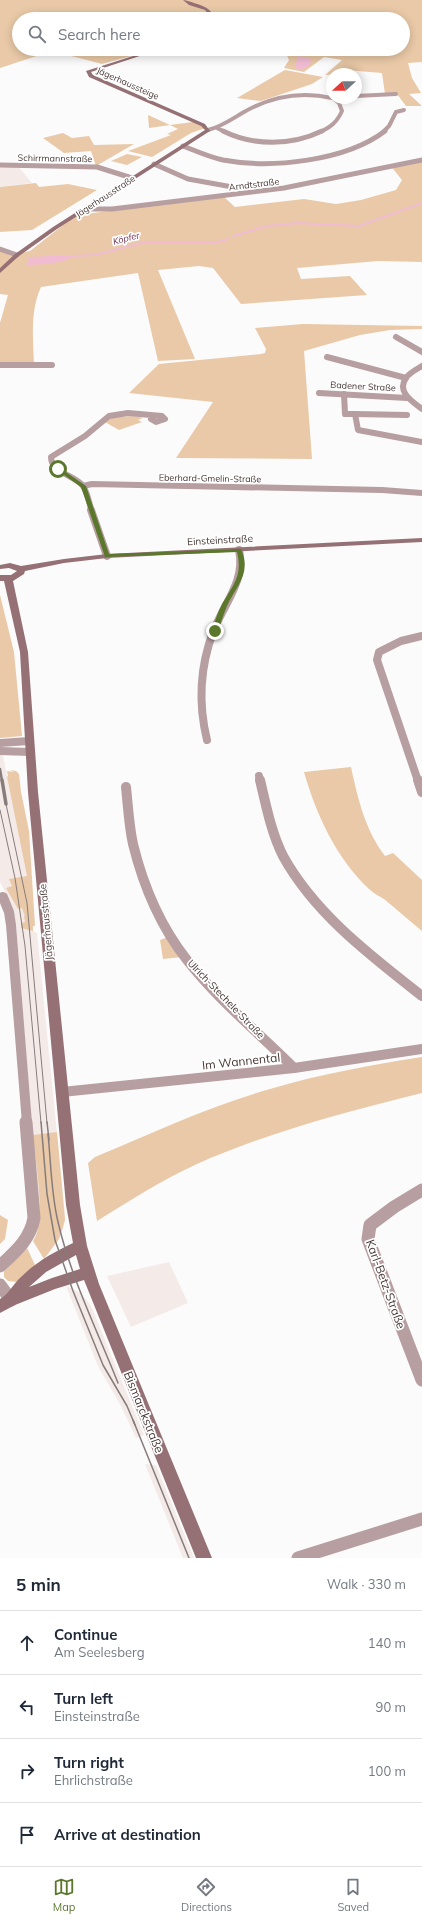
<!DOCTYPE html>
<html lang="en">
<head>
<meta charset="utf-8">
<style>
	body { margin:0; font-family:Mulish,sans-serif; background:#f6f6f7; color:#1f2937 }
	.compass { position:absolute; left:326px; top:68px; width:36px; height:36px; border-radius:50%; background:#fff; box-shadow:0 2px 10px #0003; rotate:249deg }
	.stop { position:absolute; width:12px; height:12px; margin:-9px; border:3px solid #5a772c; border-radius:50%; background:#fff }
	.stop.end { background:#5a772c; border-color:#fff; box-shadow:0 1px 4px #0008 }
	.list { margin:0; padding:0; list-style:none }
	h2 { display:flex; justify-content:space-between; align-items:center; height:52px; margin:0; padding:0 16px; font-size:17px }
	h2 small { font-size:13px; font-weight:400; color:#747a83 }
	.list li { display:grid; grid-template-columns:26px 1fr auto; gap:12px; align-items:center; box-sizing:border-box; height:64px; padding:0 16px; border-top:1px solid #e0e1e3 }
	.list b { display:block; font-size:15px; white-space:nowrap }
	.list p { margin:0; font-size:13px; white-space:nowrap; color:#747a83 }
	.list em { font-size:13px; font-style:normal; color:#747a83 }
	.icon { flex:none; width:22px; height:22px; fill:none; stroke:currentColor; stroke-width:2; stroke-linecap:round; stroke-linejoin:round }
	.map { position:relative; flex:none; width:422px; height:1558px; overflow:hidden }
	.search { position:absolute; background:#fff; box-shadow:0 2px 10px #0003; left:12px; right:12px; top:12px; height:44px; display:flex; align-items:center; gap:10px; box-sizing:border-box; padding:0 14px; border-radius:22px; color:#747a83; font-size:15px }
	.sheet { height:308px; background:#fff }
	nav { display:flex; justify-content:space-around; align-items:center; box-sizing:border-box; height:56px; border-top:1px solid #e0e1e3; background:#fff; font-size:11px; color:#747a83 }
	nav a { display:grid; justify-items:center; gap:2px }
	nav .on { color:#5a772c }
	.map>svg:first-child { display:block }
	.built { fill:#f4ebe9 }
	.green { fill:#e9c9a7 }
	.water { fill:#f1bcd3 }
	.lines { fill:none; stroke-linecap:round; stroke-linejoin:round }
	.stream { stroke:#f1bcd3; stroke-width:2 }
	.street-far5 { stroke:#b79ea1; stroke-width:4 }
	.street-far4 { stroke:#b79ea1; stroke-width:5 }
	.street-far3 { stroke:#b79ea1; stroke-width:6 }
	.street-far2 { stroke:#b79ea1; stroke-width:8 }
	.street-far1 { stroke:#b79ea1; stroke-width:10 }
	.street { stroke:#b79ea1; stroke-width:13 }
	.secondary { fill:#957175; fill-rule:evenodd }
	.tram-far1 { stroke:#867c7b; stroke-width:1 }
	.tram { stroke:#867c7b; stroke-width:1.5 }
	.rail-far1 { stroke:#867c7b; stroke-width:2.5 }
	.rail { stroke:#867c7b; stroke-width:3.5 }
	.route { fill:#5a772c }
	.labels { text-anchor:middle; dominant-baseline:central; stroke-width:3.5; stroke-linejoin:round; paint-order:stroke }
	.far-street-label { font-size:9px; fill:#473836; stroke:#fff }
	.far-water-label { font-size:9px; font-style:italic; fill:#6d2e4e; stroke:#fff }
	.street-label { font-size:10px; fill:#473836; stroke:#fff }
	.near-street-label { font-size:12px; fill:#473836; stroke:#fff }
</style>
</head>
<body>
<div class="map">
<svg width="422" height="1558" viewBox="0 0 422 1558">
	<rect width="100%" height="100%" fill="#fbfbfb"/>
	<g class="built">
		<path d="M0,166h18l14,17 -32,4z"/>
		<path d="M0,740l27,136 6,55 4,2 28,281 -1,13 -5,12 -20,-24 -23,-291 -6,-23 -10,-19z"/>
		<path d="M169,1262l19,41 -57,24 -24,-51z"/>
		<path d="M66,1286l15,7 10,13 53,129 -8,3 -15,-32 -23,-40z"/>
		<path d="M145,1464l11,1 38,93h-11z"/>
	</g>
	<g class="green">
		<path d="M0,0h422v62l-14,1 4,15 9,15 -12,1 13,12h-16l-9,-12h-12l-3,-21 -36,-3 -3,4 -18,1 17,-15 -18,-3 -20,15 -20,-4 5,-8 -5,-11h119v-30h-384v30h138l-55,15 -50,-13 -52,17z"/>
		<path d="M285,70l38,7 -11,7 -51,17 -24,-3z"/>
		<path d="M148,115l22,10 23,-3 12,6 -14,5 -39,24 -24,-6 43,-16 -4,-1 11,-5 -8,-4 -21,3z"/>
		<path d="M63,133l9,5 17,-2 5,9 40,-1 -38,22 -5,-15 -27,2 -21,-15z"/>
		<path d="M127,154l15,3 -15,8 -16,-4z"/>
		<path d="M422,159v103l-44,-1 -81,7 4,11 49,-3 17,19 -126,9 -28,-36 -14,-2 -41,4 37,89 -37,2 -20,-88 -97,14c-11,23 -8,52 -7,77h-34v-41l8,-28 -8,-1v-43l10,4 20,-4 46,-36 148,-18 11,10 69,-8 32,5 25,-4 35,-10 6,-10 -12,-15z"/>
		<path d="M36,183l3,4 29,-3 29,6 -65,40 -32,2v-45z"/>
		<path d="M303,324l119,2v3l-32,1 -30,5 -56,16 8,108 -136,-1 37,-56 -84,-9 30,-29 102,-10 4,-1 1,-4 -11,-21z"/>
		<path d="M135,416l8,2 -5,2 4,2 -23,8 -14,-8 8,-5z"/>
		<path d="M0,595l14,57 8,84 -22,2z"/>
		<path d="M351,767c7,32 14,63 34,89l8,-3 29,27v51c-13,-11 -25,-21 -38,-32 -5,-3 -11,-6 -15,-10 -33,-31 -53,-75 -65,-117z"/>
		<path d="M10,770l6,1 3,3 2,18 8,39 6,95h-2v5l-12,-3v-5l4,-1 -1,-6 1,-2h-1l-2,-6 -4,1 -12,-21 6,-2 -3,-7 18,-3 -20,-99 1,-1 -1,-5 7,1z"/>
		<path d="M168,937l15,20 -20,2 -3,-19z"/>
		<path d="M422,1057v36c-76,19 -153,39 -225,71 -35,16 -68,37 -100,57l-9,-58 7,-6c57,-24 115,-51 175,-68 50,-15 101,-24 152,-32z"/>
		<path d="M57,1132l8,88 -6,19 -15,20 -11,-18c14,-18 2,-83 0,-106z"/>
		<path d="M0,1215l8,5 -3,19 -5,5z"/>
		<path d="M27,1248l9,19 -19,15 -9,-1 -4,-4v-6z"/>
	</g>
	<g class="water">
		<path d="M298,56l11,2 2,3 -2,5c-5,2 -10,6 -14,1z"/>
		<path d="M64,257l7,2 -22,5 -23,1 4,-6z"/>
	</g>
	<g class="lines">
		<g class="stream">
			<path d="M233,236l34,-10 30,-3 62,3 63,-23"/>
			<path d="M28,258l67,-3 50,-13h73l10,-3"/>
		</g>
		<g class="street-far5">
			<path d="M356,96l40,-2"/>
			<path d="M217,128l8,4"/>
			<path d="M208,130c13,-3 24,-11 36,-18 28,-16 56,-21 88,-14"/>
			<path d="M320,132c11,-5 17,-10 22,-21l-3,-8 -6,-5"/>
			<path d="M383,132l6,-6 7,-14 8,-2"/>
		</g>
		<g class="street-far4">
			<path d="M223,131c30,15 68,15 99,0"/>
			<path d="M183,146c13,5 26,11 40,14 48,9 123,1 162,-29"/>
			<path d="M154,164l34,15 50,9"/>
			<path d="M0,165l97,2 35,11"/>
			<path d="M86,209h26l172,-21 138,-28"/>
			<path d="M0,249l17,6"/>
		</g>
		<g class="street-far3">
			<path d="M396,337l26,15"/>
			<path d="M327,357l79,21"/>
			<path d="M0,365h52"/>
			<path d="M422,366c-5,3 -13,7 -16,12 -10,14 7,24 16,31"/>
			<path d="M319,393l88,5"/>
			<path d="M344,394l1,20h10l3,16 64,12"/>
			<path d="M355,414l52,1"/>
			<path d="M83,486l9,-2 290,6 40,3"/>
			<path d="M92,511c-3,-7 -4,-18 -9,-25 -8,-11 -32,-13 -32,-29l34,-21 24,-20 19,-3 34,3 3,3 -9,3 -5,-3 2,-3"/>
		</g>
		<g class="street-far2">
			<path d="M91,510l16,46"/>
			<path d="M207,740c-9,-37 -7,-73 6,-108 11,-28 33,-52 26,-82"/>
			<path d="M0,743l29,-2"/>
			<path d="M0,751l30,1"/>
			<path d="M259,776l1,5"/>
			<path d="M418,781l-41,-121 2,-8 22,-11 21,-5"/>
		</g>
		<g class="street-far1">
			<path d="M260,780c6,25 11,52 23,76 32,58 88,100 139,140"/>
			<path d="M418,780l4,12"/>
			<path d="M126,787c2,19 3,39 7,57 10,41 28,83 54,116 31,40 71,72 107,108"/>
			<path d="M3,897l6,15 2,13 16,198"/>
			<path d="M62,1092l232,-24 128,-19"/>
		</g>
		<g class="street">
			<path d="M422,1190l-28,17 -24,18 -2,14 54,141"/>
			<path d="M0,1266c15,-14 30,-26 34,-48l-8,-96"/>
			<path d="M0,1285l11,15"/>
			<path d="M298,1558l124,-39"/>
		</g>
		<g class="secondary">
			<path d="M183,0c3,0 22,6 25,9 3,2 6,7 8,10h-4l-7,-9 -16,-5z"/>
			<path d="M155,49h6l-70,23 2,3 112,49 5,7 -153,98 -38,27 -19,17v-5l15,-14 38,-27 152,-97 -4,-4 -112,-49 -3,-6z"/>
			<path d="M422,538v4l-315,16 -43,5 -39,8 -1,3 -11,7 15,71 10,140 42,413 7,41 12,38 113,274h-16l-112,-278 -29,9 -40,16 -15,8v-14c9,-5 13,-15 21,-22 15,-15 33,-25 52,-34l-7,-38 -38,-413 -8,-140 -16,-71h-4v-6h11l6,-4 -8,-3 -9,1v-4l10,-2 11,3 43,-7 43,-5zM76,1255l4,14 -28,9 -23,9 17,-15z"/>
		</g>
		<g class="tram-far1">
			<path d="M6,804l21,99 20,220"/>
			<path d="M0,810l15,68 10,68 16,177"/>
		</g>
		<g class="tram">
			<path d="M41,1122l6,72 8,46 18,51 30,74 24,41 8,19"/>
			<path d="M47,1122l2,18"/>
			<path d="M48,1134c3,29 3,59 10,88 13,56 39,108 60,161"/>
			<path d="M133,1420l56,138"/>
		</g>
		<path class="rail-far1" d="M0,769l2,12"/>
		<path class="rail" d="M2,780l4,24"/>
	</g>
	<path class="route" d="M57,468h3l26,18 23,68 132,-5c11,25 -5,37 -14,57 -4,9 -6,18 -10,26l-5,-1c3,-9 5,-18 10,-27 11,-19 21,-28 15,-52l-132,5 -24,-70 -24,-17z"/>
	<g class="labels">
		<g class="far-street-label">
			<text transform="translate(128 83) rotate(24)">Jägerhaussteige</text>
			<text transform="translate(55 158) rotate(1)">Schirrmannstraße</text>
			<text transform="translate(254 184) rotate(-7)">Arndtstraße</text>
			<text transform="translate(105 196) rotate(-33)">Jägerhausstraße</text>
			<text transform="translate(363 386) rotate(3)">Badener Straße</text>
			<text transform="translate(210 478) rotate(1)">Eberhard-Gmelin-Straße</text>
		</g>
		<g class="far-water-label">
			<text transform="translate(126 238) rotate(-14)">Köpfer</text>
		</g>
		<g class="street-label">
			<text transform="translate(220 540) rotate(-3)">Einsteinstraße</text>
			<text transform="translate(46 922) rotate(-95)">Jägerhausstraße</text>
			<text transform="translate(226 999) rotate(46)">Ulrich-Stechele-Straße</text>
		</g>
		<g class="near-street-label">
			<text transform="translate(241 1061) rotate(-6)">Im Wannental</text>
			<text transform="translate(386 1284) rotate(70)">Karl-Betz-Straße</text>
			<text transform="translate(144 1412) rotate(68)">Bismarckstraße</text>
		</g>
	</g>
</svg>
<svg class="compass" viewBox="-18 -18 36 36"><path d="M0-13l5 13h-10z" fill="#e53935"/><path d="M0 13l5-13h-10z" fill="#747a83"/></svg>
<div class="stop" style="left:58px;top:469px"></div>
<div class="stop end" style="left:215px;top:631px"></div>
<div class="search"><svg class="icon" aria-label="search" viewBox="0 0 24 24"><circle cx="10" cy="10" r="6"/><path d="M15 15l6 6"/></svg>Search here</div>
</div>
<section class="sheet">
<h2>5 min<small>Walk · 330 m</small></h2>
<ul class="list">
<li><svg class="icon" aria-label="ahead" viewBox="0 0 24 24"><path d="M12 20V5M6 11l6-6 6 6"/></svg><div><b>Continue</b><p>Am Seelesberg</p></div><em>140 m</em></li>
<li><svg class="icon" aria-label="left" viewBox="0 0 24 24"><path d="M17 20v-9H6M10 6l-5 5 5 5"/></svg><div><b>Turn left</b><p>Einsteinstraße</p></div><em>90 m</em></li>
<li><svg class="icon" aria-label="right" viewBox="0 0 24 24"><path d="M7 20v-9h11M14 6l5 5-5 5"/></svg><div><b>Turn right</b><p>Ehrlichstraße</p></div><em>100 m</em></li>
<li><svg class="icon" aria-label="arrive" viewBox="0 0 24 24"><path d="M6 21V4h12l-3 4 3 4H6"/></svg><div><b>Arrive at destination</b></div></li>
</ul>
</section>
<nav>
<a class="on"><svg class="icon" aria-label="map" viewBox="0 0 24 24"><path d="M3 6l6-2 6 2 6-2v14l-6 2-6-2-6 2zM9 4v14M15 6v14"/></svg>Map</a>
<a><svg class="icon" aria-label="directions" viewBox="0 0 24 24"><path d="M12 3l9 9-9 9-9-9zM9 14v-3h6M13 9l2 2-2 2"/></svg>Directions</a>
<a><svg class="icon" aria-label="saved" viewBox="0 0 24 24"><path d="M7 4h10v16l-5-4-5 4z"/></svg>Saved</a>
</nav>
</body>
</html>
